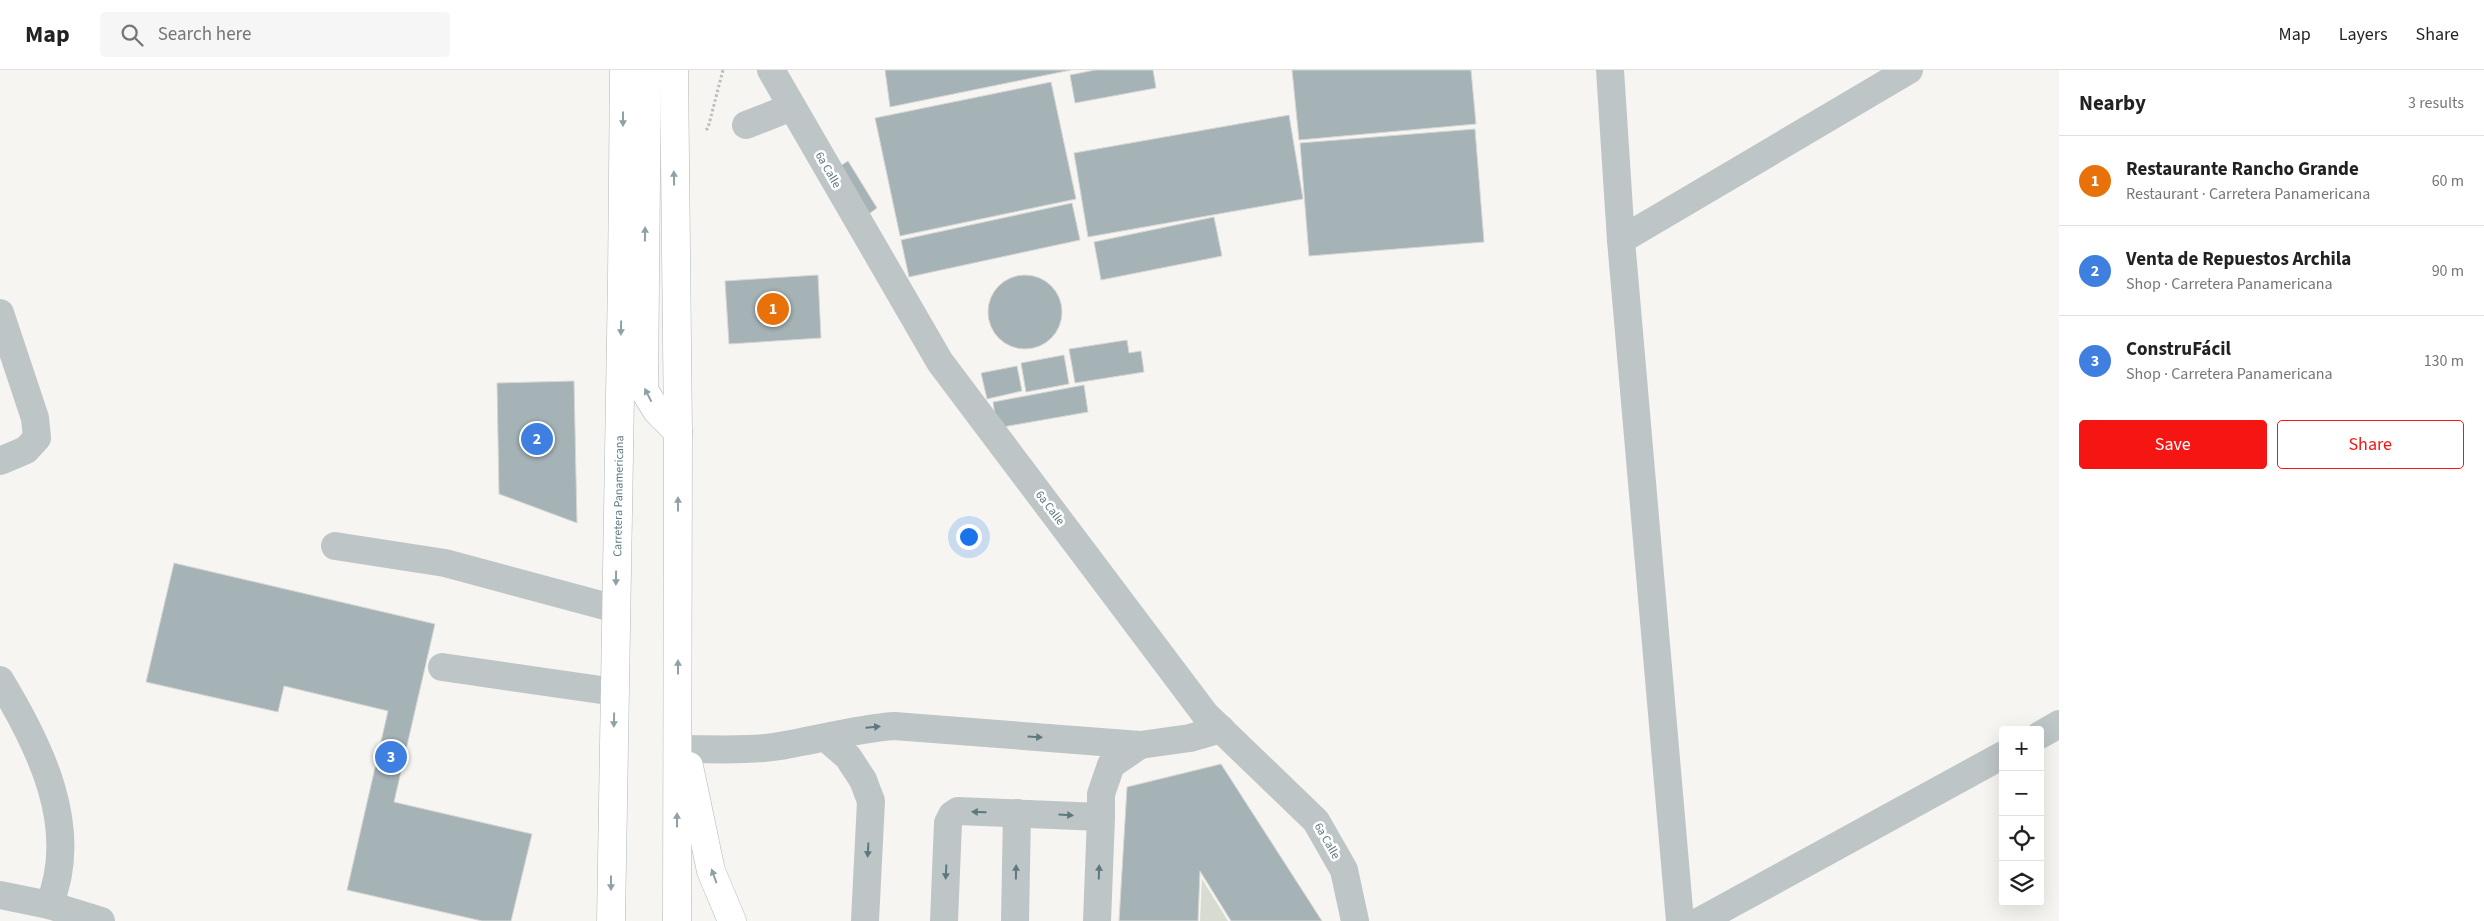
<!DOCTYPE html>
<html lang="en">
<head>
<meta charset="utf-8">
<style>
	body { margin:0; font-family:"Source Sans 3",sans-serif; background:#f6f6f6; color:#222 }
	.controls { position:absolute; right:15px; bottom:15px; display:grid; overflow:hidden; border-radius:5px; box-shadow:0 5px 20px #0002 }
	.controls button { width:45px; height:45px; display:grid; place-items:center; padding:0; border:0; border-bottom:1px solid #e0e0e0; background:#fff; color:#222; font:25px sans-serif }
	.you { position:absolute; left:968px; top:466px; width:18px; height:18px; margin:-12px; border:4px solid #fff; border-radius:50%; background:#1a73e8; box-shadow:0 0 0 8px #1a73e833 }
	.badge { display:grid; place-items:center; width:32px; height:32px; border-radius:50%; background:#f51512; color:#fff; font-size:16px; font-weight:700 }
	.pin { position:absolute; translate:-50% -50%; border:2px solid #fff; box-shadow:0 1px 5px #0006 }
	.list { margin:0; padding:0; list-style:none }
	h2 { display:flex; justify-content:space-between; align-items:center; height:65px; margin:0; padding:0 20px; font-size:21px }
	h2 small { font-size:16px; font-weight:400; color:#767676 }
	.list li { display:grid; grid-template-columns:32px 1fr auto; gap:15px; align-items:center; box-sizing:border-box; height:90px; padding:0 20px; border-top:1px solid #e0e0e0 }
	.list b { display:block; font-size:19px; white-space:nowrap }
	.list p { margin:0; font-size:16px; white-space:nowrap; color:#767676 }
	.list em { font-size:16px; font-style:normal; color:#767676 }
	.actions { display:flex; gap:10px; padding:15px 20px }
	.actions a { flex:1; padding:11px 0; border:1px solid #f51512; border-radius:5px; text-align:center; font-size:18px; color:#f51512 }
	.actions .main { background:#f51512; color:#fff }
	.icon { flex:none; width:28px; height:28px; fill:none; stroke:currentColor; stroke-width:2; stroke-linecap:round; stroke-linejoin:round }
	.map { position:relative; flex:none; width:2059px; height:851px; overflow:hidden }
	header { display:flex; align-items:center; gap:30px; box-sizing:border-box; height:70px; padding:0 25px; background:#fff; border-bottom:1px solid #e0e0e0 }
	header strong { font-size:24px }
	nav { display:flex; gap:28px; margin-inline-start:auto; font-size:18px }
	.search { width:350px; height:45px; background:#f6f6f6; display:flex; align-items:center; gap:12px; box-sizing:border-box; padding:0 18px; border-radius:5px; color:#767676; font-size:19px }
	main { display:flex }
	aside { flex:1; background:#fff }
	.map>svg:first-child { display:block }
	.green { fill:#d7dbd0 }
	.building { fill:#a5b3b6; stroke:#d7d6d4 }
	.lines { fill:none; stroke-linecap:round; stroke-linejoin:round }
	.highway-casing { stroke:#b1b8ba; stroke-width:29 }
	.path { stroke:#b8bdbf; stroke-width:3; stroke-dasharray:2.5 2.5; stroke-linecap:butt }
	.minor { stroke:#bec5c7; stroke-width:28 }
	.highway { stroke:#fff; stroke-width:28 }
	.oneway { fill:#8ea1a6 }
	.oneway2 { fill:#5d7980 }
	.labels { text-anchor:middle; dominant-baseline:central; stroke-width:5; stroke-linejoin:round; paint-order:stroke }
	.street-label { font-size:12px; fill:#5d7980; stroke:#fff }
</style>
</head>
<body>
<header>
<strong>Map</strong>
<div class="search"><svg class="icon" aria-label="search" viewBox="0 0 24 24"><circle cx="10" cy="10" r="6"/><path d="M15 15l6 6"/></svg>Search here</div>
<nav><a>Map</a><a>Layers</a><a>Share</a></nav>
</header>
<main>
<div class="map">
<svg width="2059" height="851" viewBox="0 0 2059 851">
	<rect width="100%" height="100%" fill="#f6f5f1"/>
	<path class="green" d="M1202,809l26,42h-28z"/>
	<g class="building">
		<path d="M885,0h186l-181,37z"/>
		<path d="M1095,0h58l3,18 -81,15 -5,-28z"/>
		<path d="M1292,0h179l5,54 -177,16z"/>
		<path d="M1051,12l25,117 -176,37 -25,-118z"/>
		<path d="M1289,45l14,84 -215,38 -14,-84z"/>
		<path d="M1475,59l9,113 -175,14 -9,-113z"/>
		<path d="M848,91l29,47 -11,8 -29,-48z"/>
		<path d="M1072,133l8,37 -171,37 -8,-37z"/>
		<path d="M1214,147l8,39 -121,24 -7,-38z"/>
		<circle cx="1025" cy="242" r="37"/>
		<path d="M818,205l3,63 -92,6 -4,-63z"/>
		<path d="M1127,270l2,13 12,-2 3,21 -69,11 -6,-34z"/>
		<path d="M1064,285l5,29 -43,8 -5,-29z"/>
		<path d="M1017,296l5,25 -35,8 -6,-26z"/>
		<path d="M574,311l3,142 -78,-29 -2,-111z"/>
		<path d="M1084,315l4,27 -91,16 -4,-26z"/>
		<path d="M174,493l261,61 -41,178 138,32 -21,87h-29l-135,-31 41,-179 -104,-25 -6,26 -132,-30z"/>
		<path d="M1221,694l101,157h-91l-31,-50 -2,50h-79l8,-134z"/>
	</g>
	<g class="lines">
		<defs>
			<g id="highway">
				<path d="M647,0l-3,320 13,21 21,21"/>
				<path d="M674,0l4,362 -1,489"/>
				<path d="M689,696l22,105 21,50"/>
				<path id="s1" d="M611,851l11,-642 2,-209"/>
			</g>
		</defs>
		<use href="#highway" class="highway-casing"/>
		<path class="path" d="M706,60l2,-2 15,-58"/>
		<g class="minor">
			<path d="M771,0l169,292 265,352 111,107 28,49 11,51"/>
			<path d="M1610,0l11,170 59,681"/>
			<path d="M746,55l46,-18"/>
			<path d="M1621,170l288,-170"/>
			<path d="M0,243l35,105 2,20 -11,12 -26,11"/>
			<path d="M335,476l110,17 171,46"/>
			<path d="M442,597l173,25"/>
			<path d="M0,610c40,66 81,148 49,225"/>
			<path d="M2040,665l19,-11"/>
			<path d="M826,668l22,19 15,23 8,21 -6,120"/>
			<path d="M685,679c29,0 60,2 88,-2 41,-6 80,-18 121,-21l246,19 50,-7 31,-9"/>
			<path d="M0,825l49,10 52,16"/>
			<path d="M944,851l4,-98 4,-8 6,-4 143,6v-23l10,-29 29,-20"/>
			<path d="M1015,851l2,-108"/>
			<path d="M1097,851l4,-104"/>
			<path d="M1700,851l303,-166"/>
		</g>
		<use href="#highway" class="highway"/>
	</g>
	<defs><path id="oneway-solid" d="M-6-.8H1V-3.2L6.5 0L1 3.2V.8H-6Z" transform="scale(1.25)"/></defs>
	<g class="oneway">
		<use href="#oneway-solid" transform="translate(623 49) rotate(90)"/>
		<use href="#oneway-solid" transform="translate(674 108) rotate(-91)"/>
		<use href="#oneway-solid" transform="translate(645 164) rotate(-89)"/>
		<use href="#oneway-solid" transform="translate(621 258) rotate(91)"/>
		<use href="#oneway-solid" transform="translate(648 325) rotate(-117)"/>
		<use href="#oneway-solid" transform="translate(678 434) rotate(-90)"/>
		<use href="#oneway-solid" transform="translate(616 508) rotate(91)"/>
		<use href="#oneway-solid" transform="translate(678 597) rotate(-90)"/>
		<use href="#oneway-solid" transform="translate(614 650) rotate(91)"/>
		<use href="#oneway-solid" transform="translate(677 750) rotate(-90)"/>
		<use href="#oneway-solid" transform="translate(714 806) rotate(-110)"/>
		<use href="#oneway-solid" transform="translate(611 813) rotate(90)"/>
	</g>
	<g class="oneway2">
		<use href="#oneway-solid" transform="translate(873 657) rotate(-5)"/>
		<use href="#oneway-solid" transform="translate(1035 667) rotate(4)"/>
		<use href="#oneway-solid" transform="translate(979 742) rotate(-178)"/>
		<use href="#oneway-solid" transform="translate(1066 745) rotate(3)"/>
		<use href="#oneway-solid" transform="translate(868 780) rotate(93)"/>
		<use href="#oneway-solid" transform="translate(946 802) rotate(93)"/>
		<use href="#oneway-solid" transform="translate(1016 802) rotate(-89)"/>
		<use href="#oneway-solid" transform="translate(1099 802) rotate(-88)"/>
	</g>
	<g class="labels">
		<g class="street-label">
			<text transform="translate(828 100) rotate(60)">6a Calle</text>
			<text stroke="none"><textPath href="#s1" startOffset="425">Carretera Panamericana</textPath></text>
			<text transform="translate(1050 438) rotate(53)">6a Calle</text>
			<text transform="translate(1327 771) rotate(60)">6a Calle</text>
		</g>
	</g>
</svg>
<div class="controls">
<button>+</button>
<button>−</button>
<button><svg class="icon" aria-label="locate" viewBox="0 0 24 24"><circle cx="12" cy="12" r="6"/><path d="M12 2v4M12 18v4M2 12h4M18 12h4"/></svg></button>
<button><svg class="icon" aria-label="layers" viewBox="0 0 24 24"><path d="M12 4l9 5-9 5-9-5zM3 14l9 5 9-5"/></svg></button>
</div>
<div class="you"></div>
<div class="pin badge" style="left:773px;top:239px;background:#e8710a">1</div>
<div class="pin badge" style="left:537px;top:369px;background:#3f7fe0">2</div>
<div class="pin badge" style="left:391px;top:687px;background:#3f7fe0">3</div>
</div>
<aside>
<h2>Nearby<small>3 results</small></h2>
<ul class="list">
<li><span class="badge" style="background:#e8710a">1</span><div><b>Restaurante Rancho Grande</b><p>Restaurant · Carretera Panamericana</p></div><em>60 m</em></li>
<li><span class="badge" style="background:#3f7fe0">2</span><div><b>Venta de Repuestos Archila</b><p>Shop · Carretera Panamericana</p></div><em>90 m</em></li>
<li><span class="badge" style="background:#3f7fe0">3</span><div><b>ConstruFácil</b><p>Shop · Carretera Panamericana</p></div><em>130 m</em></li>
</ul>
<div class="actions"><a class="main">Save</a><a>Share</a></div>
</aside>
</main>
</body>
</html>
